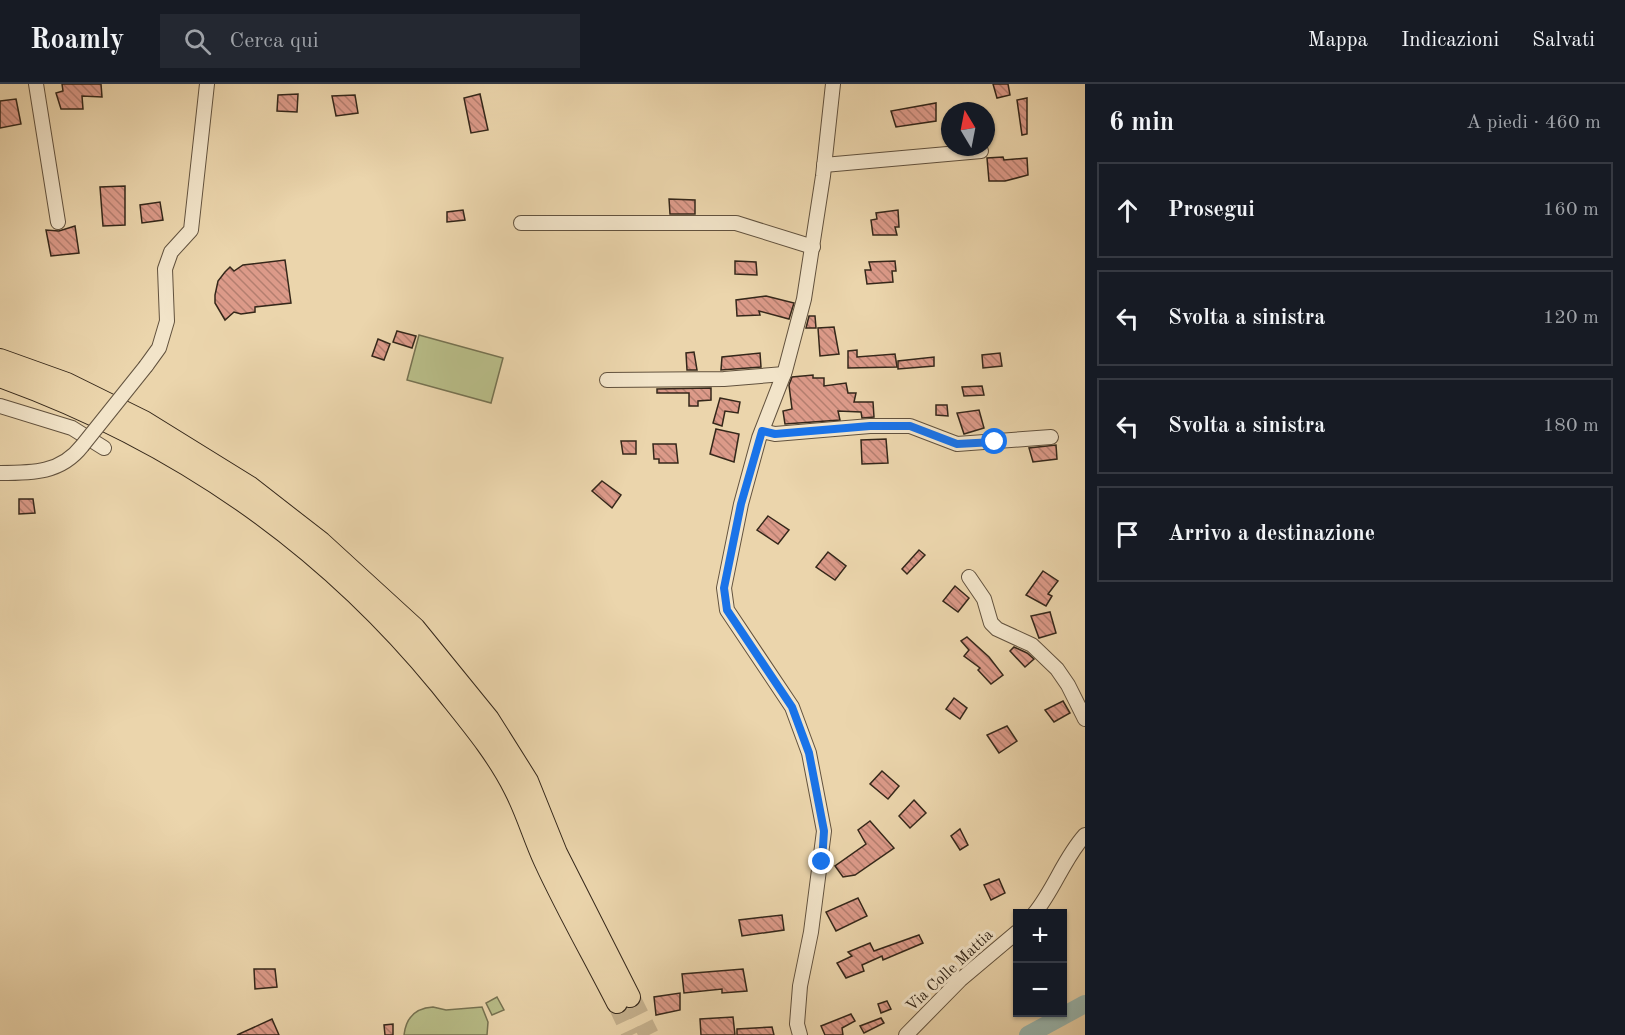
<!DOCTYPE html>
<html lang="it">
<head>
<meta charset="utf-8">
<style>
	body { margin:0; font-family:"Old Standard TT",serif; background:#242831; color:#f1f3f6 }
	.controls { position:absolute; right:18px; bottom:18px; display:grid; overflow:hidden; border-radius:0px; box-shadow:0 2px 4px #0004 }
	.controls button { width:54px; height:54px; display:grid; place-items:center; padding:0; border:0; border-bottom:2px solid #363941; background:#171b24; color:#f1f3f6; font:30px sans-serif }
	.compass { position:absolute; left:941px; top:18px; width:54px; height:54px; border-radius:50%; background:#171b24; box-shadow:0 2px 4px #0004; rotate:350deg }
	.stop { position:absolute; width:18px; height:18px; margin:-14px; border:4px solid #1a73e8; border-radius:50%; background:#fff }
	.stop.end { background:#1a73e8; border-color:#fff; box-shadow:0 2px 6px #0008 }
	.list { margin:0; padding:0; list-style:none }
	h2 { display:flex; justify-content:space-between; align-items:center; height:78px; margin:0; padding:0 24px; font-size:26px }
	h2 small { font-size:20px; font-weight:400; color:#9ea1a6 }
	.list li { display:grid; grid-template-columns:39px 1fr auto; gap:18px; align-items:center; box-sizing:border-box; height:96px; margin:0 12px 12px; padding:0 12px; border:2px solid #363941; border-radius:0px }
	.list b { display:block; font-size:22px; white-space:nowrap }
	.list em { font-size:20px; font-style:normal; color:#9ea1a6 }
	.icon { flex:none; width:33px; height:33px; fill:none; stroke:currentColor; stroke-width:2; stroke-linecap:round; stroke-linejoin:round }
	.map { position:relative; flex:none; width:1085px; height:951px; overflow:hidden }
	header { display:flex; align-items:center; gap:36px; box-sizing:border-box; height:84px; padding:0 30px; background:#171b24; border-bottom:2px solid #363941 }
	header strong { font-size:28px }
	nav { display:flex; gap:33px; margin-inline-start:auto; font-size:21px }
	.search { width:420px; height:54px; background:#242831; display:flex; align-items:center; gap:15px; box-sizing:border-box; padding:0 21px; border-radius:0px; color:#9ea1a6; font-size:22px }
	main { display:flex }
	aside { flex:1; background:#171b24 }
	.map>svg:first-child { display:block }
	.green { fill:#b8bd88; stroke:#767251; stroke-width:1.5 }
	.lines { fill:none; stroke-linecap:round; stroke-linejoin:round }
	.river { stroke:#99b8b1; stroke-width:18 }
	.building { fill:url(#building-back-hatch); stroke:#34271a; stroke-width:1.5 }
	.highway-tunnel { stroke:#c6b28f; stroke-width:20; stroke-dasharray:20 10; stroke-linecap:butt }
	.minor-casing { stroke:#62523e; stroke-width:16 }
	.highway-casing { stroke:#34271a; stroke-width:22 }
	.minor { stroke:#f2e4c9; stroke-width:14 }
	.highway { stroke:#ebd5ac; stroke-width:20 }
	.minor-bridge-casing { stroke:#62523e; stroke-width:16; stroke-linecap:butt }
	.minor-bridge { stroke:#f2e4c9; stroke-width:14 }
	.route { stroke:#1a73e8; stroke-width:8 }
	.labels { text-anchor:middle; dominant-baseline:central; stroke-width:6; stroke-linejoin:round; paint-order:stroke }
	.street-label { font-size:16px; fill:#34271a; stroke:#f2e4c9 }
</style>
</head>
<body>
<header>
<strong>Roamly</strong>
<div class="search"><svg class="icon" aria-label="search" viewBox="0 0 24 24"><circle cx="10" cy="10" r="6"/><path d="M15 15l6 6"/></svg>Cerca qui</div>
<nav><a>Mappa</a><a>Indicazioni</a><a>Salvati</a></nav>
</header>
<main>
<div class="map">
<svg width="1085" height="951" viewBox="0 0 1085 951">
	<defs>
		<pattern id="building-back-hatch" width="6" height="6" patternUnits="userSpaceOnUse" patternTransform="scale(1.5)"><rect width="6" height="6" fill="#dc9a89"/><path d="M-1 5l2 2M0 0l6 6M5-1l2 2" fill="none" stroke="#b37e6f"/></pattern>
	</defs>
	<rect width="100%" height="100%" fill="#ebd5ac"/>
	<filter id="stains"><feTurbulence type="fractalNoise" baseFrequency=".00333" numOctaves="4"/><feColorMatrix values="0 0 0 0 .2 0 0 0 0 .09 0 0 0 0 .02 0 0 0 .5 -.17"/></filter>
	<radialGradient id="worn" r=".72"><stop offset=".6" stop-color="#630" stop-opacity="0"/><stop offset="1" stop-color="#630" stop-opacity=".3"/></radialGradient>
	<g class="green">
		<path d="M419,251l84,23 -12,45 -84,-23z"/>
		<path d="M497,913l7,13 -12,5 -6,-12z"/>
		<path d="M433,923l13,3 36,-3 6,15 -1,13h-83c2,-18 12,-27 29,-28z"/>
	</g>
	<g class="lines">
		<path class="river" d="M1028,951l57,-31"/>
	</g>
	<g class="building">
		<path d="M62,0h39l1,13 -20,-1 1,13h-22l-5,-16 7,-2z"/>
		<path d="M993,0h15l2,11 -13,3z"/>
		<path d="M298,10l-1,18 -20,-1 1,-16z"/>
		<path d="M480,10l8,36 -17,3 -7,-35z"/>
		<path d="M355,11l3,18 -22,3 -4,-20z"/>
		<path d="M1027,14v36l-5,1 -5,-35z"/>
		<path d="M16,15l5,25 -21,4v-27z"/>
		<path d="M936,19v18l-40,6 -5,-16z"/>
		<path d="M1003,73l1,3 23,-2 1,17 -23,6h-16l-2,-23z"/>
		<path d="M125,102v39l-22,1 -3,-39z"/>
		<path d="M669,115l26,1v14h-25z"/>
		<path d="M160,118l3,18 -21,3 -2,-18z"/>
		<path d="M463,126l2,10 -18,2v-10z"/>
		<path d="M898,126l1,17h-4l2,8h-24l-2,-15 6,-1 -1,-6z"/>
		<path d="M75,142l4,27 -28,3 -5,-26 13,1z"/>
		<path d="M285,176l6,43 -36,4v5l-14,2 -7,-2 -9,8 -10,-17v-8l3,-14 7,-9 5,-5 4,4 9,-6z"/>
		<path d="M735,177l21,1 1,13 -22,-1z"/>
		<path d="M895,177l1,10h-4l1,11 -26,2 -2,-14h6l-2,-8z"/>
		<path d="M766,212l28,7 -5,16 -30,-8 1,4 -23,1 -1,-16z"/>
		<path d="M809,232h6l1,12h-10z"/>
		<path d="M834,243l5,27 -19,2 -2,-28z"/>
		<path d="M397,247l19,5 -4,12 -19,-6z"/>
		<path d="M378,255l12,5 -6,16 -12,-4z"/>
		<path d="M857,266v7l38,-3 2,13 -49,1v-17z"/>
		<path d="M694,268l3,18h-10l-1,-17z"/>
		<path d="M760,269l1,14 -40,3 1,-13z"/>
		<path d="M1000,269l2,13 -19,2 -1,-13z"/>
		<path d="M934,273v9l-36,3v-8z"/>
		<path d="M813,291v3h11v8l22,-3 2,10h8l-2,9h19l1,15 -12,1 -1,-6 -23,-1 2,9 -55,4 -2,-13 9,-2 -3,-24 3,-8z"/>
		<path d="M982,302l2,9 -20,1 -2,-9z"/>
		<path d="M711,304v12l-13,1v5h-9v-13h-32v-4z"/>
		<path d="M720,314l20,4 -2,11 -13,-2 -3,15 -9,-3z"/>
		<path d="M936,321h11l1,11 -12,-1z"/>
		<path d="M979,326l5,18 -20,6 -7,-21z"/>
		<path d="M716,345l23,5 -5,28 -24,-8z"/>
		<path d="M886,355l2,24 -26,1 -1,-24z"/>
		<path d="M621,357h15v13h-13z"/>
		<path d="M653,360h23l2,19h-19v-4h-5z"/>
		<path d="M1056,361l1,14 -24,3 -4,-14z"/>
		<path d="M602,397l19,14 -9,13 -20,-17z"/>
		<path d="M19,415h14l2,14 -16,1z"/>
		<path d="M768,432l21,14 -11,14 -21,-14z"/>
		<path d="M919,466l6,5 -18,19 -5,-5z"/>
		<path d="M828,468l18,14 -11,14 -19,-13z"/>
		<path d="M1043,487l15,10 -10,13 4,2 -6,10 -20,-11z"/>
		<path d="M955,502l14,12 -11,14 -15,-11z"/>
		<path d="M1050,528l6,21 -17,5 -8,-22z"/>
		<path d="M967,553l22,20 14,18 -12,9 -13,-14 2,-2 -16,-12 5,-6 -8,-9z"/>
		<path d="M1014,563l13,6 7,6 -9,8 -15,-16z"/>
		<path d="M954,614l13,10 -7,11 -14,-10z"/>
		<path d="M1063,617l7,12 -16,9 -9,-12z"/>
		<path d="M1007,642l10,15 -18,12 -12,-18z"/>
		<path d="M882,687l17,15 -11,13 -18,-15z"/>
		<path d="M914,716l12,13 -16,15 -11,-12z"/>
		<path d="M870,737l24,27 -39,27 -12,2 -8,-11 31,-22 -8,-14z"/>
		<path d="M960,745l8,16 -8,5 -9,-14z"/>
		<path d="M999,795l6,14 -14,7 -7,-15z"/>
		<path d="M858,814l9,18 -31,15 -10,-19z"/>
		<path d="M782,831l2,15 -42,6 -3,-16z"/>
		<path d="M919,851l4,8 -40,17 -1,-4 -20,9 2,6 -18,7 -9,-15 15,-7 -4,-4 22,-9 4,8z"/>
		<path d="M254,885h21l2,18 -22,2z"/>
		<path d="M743,885l4,22 -25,2v-4l-38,4 -2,-19z"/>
		<path d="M680,909v17l-24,5 -2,-18z"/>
		<path d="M887,917l4,8 -10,4 -3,-9z"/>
		<path d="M851,930l4,7 -13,7 1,7h-18l-4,-9z"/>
		<path d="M733,933l2,18h-34l-1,-16z"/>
		<path d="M881,934l3,5 -20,10 -4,-7z"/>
		<path d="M272,935l7,16h-42z"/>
		<path d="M393,940v11h-8l-1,-10z"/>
		<path d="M772,943l2,8h-37v-6z"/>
	</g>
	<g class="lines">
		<g class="highway-tunnel">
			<path d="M630,913l19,38"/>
			<path d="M617,919l15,32"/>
		</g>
		<defs>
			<g id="minor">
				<path d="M36,0l22,138"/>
				<path d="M824,81l157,-14"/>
				<path d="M521,139h215l77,24"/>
				<path d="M146,282l13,-18 8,-27 -2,-52 6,-17 20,-22 16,-146"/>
				<path d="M607,296l117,-1 60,-5"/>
				<path d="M0,322l72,22 32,20"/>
				<path d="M762,347l13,3 95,-8h40l47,18 94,-7"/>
				<path d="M0,389c33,0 61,0 82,-27"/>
				<path d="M969,493l15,22 7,24 6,6 35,16 25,24 11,16 17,34"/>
				<path d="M1034,830c20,-24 30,-56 51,-79"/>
				<path d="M800,951l-3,-11 3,-38 11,-54 13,-101 -15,-78 -17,-46 -65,-97 -3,-22 17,-84 18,-66 26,-67 19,-72 19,-123 10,-92"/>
				<path d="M906,951l54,-55 57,-48"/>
			</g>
			<g id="highway">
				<path d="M0,275l67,24 77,38 105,65 72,56 94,86 74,91 39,62 29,72 73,144"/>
				<path d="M0,293c175,63 322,164 440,308 26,33 55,66 74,104 12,23 19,48 30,72 22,48 49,95 73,142"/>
			</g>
		</defs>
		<use href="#minor" class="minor-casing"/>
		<use href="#highway" class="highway-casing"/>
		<use href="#minor" class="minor"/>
		<use href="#highway" class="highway"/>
		<defs>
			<path id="minor-bridge" d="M82,362l64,-80"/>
		</defs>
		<use href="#minor-bridge" class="minor-bridge-casing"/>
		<use href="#minor-bridge" class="minor-bridge"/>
	</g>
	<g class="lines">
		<path class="route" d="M822,778l2,-31 -15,-78 -17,-46 -65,-97 -3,-22 17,-84 21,-73 13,3 95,-8h40l47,18 38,-2"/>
	</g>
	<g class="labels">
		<g class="street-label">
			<text transform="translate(950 887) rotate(-43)">Via Colle Mattia</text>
		</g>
	</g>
	<rect width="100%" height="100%" filter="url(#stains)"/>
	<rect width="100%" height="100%" fill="url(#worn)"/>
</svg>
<div class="controls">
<button>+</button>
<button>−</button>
</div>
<svg class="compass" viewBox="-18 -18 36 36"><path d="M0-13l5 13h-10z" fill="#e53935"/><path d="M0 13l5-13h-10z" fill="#9ea1a6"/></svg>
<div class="stop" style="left:995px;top:358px"></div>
<div class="stop end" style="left:822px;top:778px"></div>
</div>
<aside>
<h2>6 min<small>A piedi · 460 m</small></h2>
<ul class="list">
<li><svg class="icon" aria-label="ahead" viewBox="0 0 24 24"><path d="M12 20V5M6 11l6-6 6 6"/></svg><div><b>Prosegui</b></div><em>160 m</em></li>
<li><svg class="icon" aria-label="left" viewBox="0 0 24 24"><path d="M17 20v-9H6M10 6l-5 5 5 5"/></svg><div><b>Svolta a sinistra</b></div><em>120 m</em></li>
<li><svg class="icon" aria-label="left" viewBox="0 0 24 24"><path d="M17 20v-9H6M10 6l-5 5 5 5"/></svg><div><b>Svolta a sinistra</b></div><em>180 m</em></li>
<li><svg class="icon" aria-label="arrive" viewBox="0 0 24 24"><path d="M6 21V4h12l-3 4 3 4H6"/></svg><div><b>Arrivo a destinazione</b></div></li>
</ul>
</aside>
</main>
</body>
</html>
